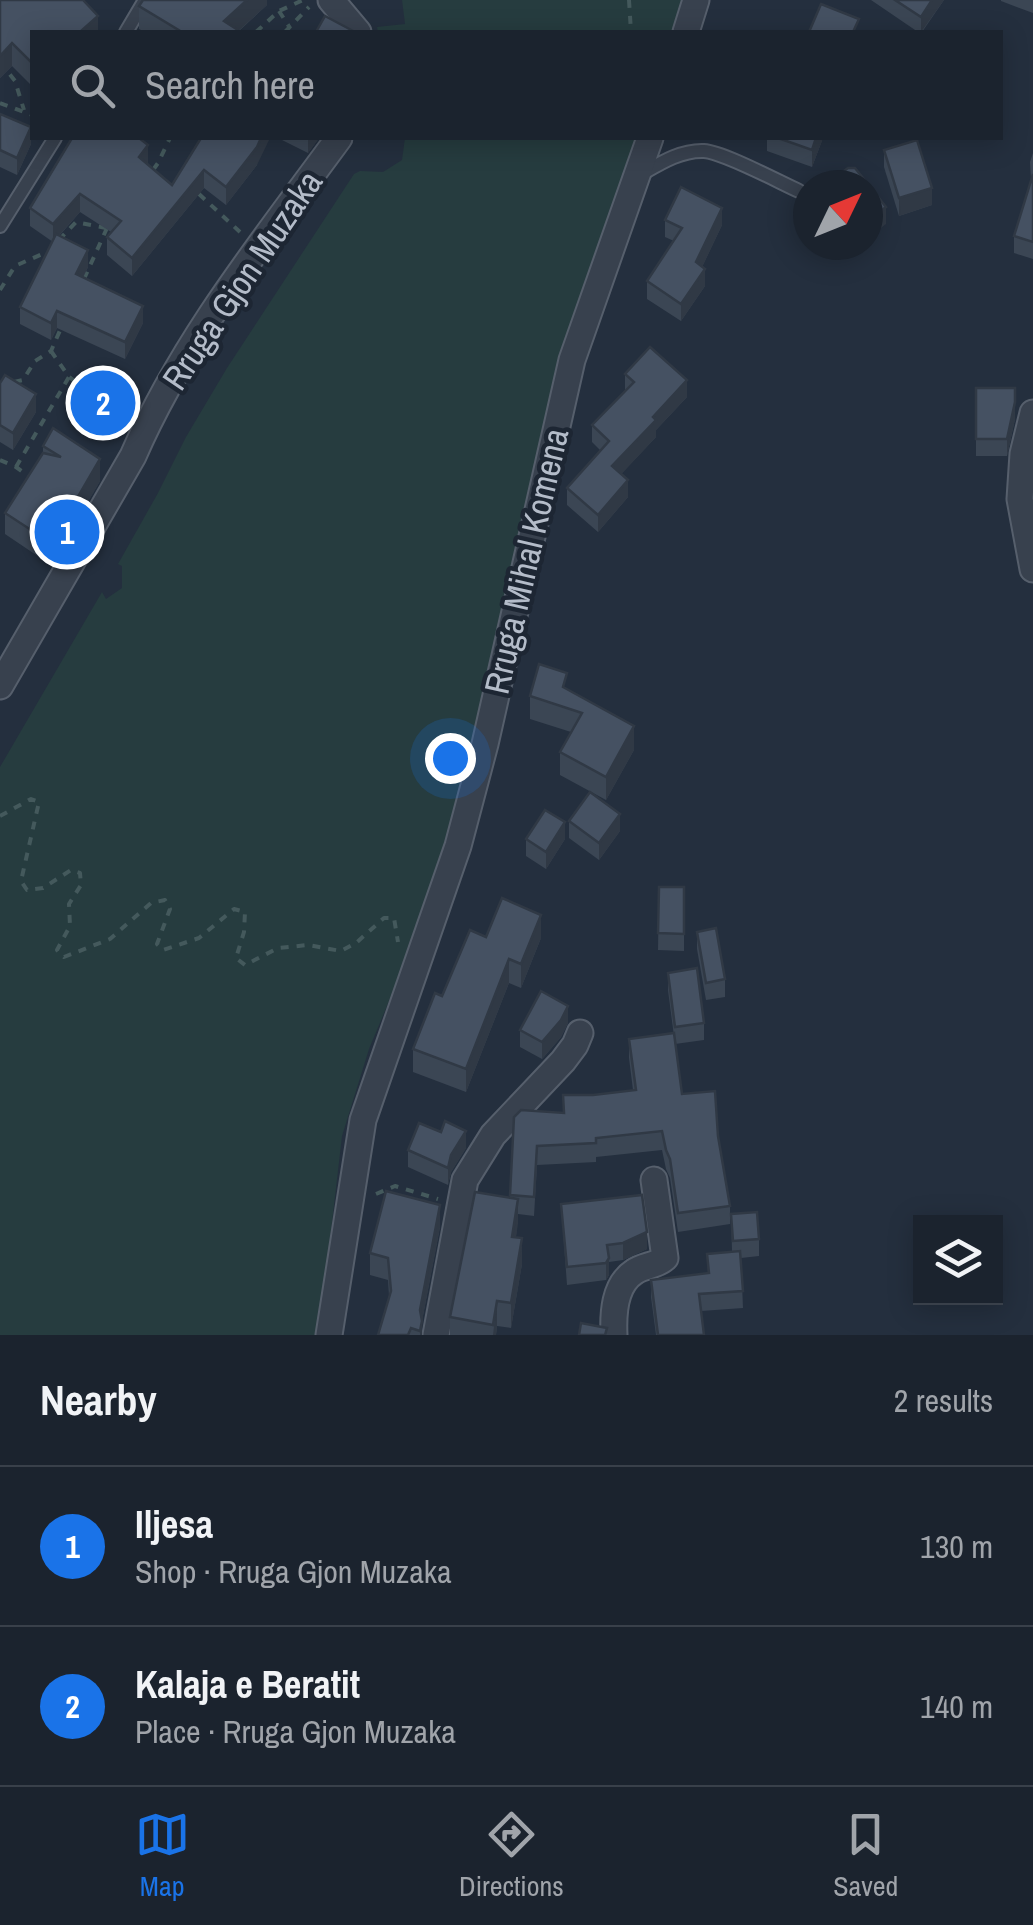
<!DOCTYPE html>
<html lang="en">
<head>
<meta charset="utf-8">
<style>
	body { margin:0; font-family:"Archivo Narrow",sans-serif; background:#242b36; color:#f1f3f6 }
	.controls { position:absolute; right:30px; bottom:30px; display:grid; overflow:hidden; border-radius:0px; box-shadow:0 5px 25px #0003 }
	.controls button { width:90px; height:90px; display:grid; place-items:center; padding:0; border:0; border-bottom:2px solid #39404a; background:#1b232e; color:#f1f3f6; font:50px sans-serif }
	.compass { position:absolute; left:793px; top:170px; width:90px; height:90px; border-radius:50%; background:#1b232e; box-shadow:0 5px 25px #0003; rotate:47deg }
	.you { position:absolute; left:450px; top:758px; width:35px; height:35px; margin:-25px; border:8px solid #fff; border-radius:50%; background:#1a73e8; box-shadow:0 0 0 15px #1a73e833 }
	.badge { display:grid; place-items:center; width:65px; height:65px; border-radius:50%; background:#1a73e8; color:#fff; font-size:32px; font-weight:700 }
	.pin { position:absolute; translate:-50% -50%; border:5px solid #fff; box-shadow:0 2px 10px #0006 }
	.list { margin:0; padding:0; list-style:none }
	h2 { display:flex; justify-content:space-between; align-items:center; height:130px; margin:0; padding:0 40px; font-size:42px }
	h2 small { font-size:32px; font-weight:400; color:#a0a4aa }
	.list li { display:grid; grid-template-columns:65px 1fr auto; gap:30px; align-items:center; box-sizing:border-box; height:160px; padding:0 40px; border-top:2px solid #39404a }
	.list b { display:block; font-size:38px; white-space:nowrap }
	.list p { margin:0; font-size:32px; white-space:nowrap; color:#a0a4aa }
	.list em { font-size:32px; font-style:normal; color:#a0a4aa }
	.icon { flex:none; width:55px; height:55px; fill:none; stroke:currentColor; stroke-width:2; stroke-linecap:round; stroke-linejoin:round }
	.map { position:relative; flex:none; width:1033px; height:1335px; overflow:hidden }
	.search { position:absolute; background:#1b232e; box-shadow:0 5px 25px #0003; left:30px; right:30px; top:30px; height:110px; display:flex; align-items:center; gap:25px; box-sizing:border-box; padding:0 35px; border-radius:0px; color:#a0a4aa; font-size:38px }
	.sheet { height:450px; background:#1b232e }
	nav { display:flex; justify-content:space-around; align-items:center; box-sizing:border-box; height:140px; border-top:2px solid #39404a; background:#1b232e; font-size:28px; color:#a0a4aa }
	nav a { display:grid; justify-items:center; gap:5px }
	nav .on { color:#1a73e8 }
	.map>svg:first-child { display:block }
	.green { fill:#263c3f }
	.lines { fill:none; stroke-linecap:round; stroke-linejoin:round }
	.service-casing { stroke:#565f6c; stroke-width:16 }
	.minor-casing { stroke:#565f6c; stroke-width:29 }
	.path { stroke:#44595c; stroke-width:4; stroke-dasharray:8 8; stroke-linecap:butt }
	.service { stroke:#38414e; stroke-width:12 }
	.minor { stroke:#38414e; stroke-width:25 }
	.wall { fill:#3b4654 }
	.shaded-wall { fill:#303945 }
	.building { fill:#455162; stroke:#303945; stroke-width:2.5 }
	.labels { text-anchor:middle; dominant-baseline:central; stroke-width:9; stroke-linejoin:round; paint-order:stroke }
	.street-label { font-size:35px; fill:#b4bcc9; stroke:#1d2633 }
</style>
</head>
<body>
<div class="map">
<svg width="1033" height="1335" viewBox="0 0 1033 1335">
	<rect width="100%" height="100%" fill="#242f3e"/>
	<g class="green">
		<path d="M402,0h281l-10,32h-295l-1,-5 28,-3z"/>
		<path d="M405,138h238l-211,760 -63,151 -27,87 -23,199h-319v-568l102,-175 4,7 16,-11v-22l-4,-2 40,-71 28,-56 41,-69 127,-194 6,-3 23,1 19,-12z"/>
	</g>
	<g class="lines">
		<defs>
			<g id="service">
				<path d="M126,32l19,-32"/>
				<path d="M638,176c21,-12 42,-26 66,-25 19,1 75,31 95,40"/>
				<path d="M0,226l55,-88"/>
			</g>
			<g id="minor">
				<path d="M331,0l27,32"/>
				<path d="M686,32l10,-32"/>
				<path d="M1033,413l-10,41 -3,45 13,70"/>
				<path d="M0,686l133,-230c51,-117 132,-217 206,-318"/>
				<path d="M329,1335l34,-215 95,-274 27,-102 87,-384 78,-222"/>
				<path d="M436,1335l29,-155 28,-45 70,-74 12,-16 5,-12"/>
				<path d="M614,1335c-1,-21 0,-50 20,-63 10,-7 22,-6 31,-14l-11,-78"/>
			</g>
		</defs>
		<use href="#service" class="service-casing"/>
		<use href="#minor" class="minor-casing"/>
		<g class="path">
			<path d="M629,0l2,32"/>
			<path d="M279,11l11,17"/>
			<path d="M256,32l23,-21 24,-11"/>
			<path d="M285,32l24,-25"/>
			<path d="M0,62l15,19 9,29"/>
			<path d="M0,103l32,12"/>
			<path d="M153,170l5,-7 12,-25"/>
			<path d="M199,194l41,38"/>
			<path d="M59,240l17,-18 30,6"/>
			<path d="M84,279l23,-51"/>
			<path d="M0,290l15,-24 34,-15"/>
			<path d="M51,351l18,26 11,8"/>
			<path d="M14,382l9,-2 12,-19 16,-10 10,-23"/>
			<path d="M0,460l16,7 17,12"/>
			<path d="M16,467l53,-90"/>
			<path d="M0,816l31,-17 8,3 -18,79 6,9 16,-2 28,-18 9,3 1,12 -12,19 1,22 -13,24 7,7 46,-18 41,-36 14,-3 5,9 -13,35 6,6 36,-12 35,-29 11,3 -1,20 -8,26 9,7 33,-17 30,-3 33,6 15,-8 28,-25h10l4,24"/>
			<path d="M376,1194l19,-8 43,13"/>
		</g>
		<use href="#service" class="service"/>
		<use href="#minor" class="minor"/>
	</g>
	<g class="wall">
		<path d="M0,0l98,32h-66v54l-20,-20 -12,12z"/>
		<path d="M267,0v5l-28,26 2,1h-96l-6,-3v-23z"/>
		<path d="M871,0h73l-22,32h-4z"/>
		<path d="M1001,0h32v13l-32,-12z"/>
		<path d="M0,114l31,30 -14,31 -17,-8z"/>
		<path d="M201,138l56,27 -31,40 -22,-17 -72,88 -25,-21v-18l4,-5 -31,-20 -21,24 29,31 -5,11 60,45 -18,36 -68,-31 -6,12 -31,-16v-17l33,-65 -23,-16v-18l118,-45 -1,1 25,21z"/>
		<path d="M278,138h41l-11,15z"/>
		<path d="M764,138h59l-11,29 -45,-16v-13z"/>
		<path d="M884,150l48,55 -33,11 -15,-49z"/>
		<path d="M1033,153v106l-19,-6v-17l17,-56 -1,-18z"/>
		<path d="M665,220l57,5 -20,42 3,19 -24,35 -34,-22v-18l27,-40 -9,-4z"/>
		<path d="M625,374l62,23 -31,33v7l-35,37 7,23 -30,35 -31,-27v-17l33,-38 -8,-8v-17l33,-34z"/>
		<path d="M0,383l36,29 -23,38 -13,-8z"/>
		<path d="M976,388l39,31 -8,37h-31z"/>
		<path d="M72,397l45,21 -9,16 -36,-20z"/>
		<path d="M43,446l57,35 -49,84 -46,-31v-21l38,-60z"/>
		<path d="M567,690l67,60 -28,50 -46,-25v-23l11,-20 -41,-13v-23z"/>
		<path d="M569,821l51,10 -21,29 -30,-22z"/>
		<path d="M526,839h39l-19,30 -20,-13z"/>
		<path d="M659,887h25v64l-26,-1z"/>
		<path d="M697,932l28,47v18l-19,3 -9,-51z"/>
		<path d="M541,938l-20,50 -12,-5 -43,109 -53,-20v-23l29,-53z"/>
		<path d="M668,973l36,50v17l-29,4 -7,-54z"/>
		<path d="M568,1023l-7,14 -19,22 -22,-12v-17z"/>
		<path d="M629,1039l53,55 36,42 12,70v18l-52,8 -8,-54 -4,-9 -4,-19 -66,7v5l-59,3 -3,51 -16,-2 -2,23 6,27 -11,64 -14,-2 -1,9h-46v-18l60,-120 4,-80 49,-4v-18h30l40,-5 -4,-32z"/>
		<path d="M466,1148l-15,24 -3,13 -40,-18v-17z"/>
		<path d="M561,1204l86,45 -24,11 -14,2v13l-3,5 -39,5z"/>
		<path d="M731,1214l28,25v17l-18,2 2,50 -42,3 3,24h-48l-5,-38v-17l57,-7 -1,-19 25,-3z"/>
		<path d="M440,1227l-18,94v14h-44l11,-39 -1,-16 -18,-5v-22z"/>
	</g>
	<g class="shaded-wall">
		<path d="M247,0h20v5l-30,27 -13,-11z"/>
		<path d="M932,0h12l-23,32v-15z"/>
		<path d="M98,16v16h-18z"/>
		<path d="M12,43v23l-12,12v-22z"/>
		<path d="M31,127v17l-14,31v-17z"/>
		<path d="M261,138h9l-13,27 -31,40v-18z"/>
		<path d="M308,138h11l-11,15z"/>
		<path d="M816,138h7l-11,29v-17z"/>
		<path d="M148,145v18l-9,12v-18z"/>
		<path d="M204,170v18l-72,88v-18z"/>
		<path d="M932,188v17l-33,11v-18z"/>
		<path d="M80,194v18l-27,30v-18z"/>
		<path d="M886,207v17l-18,14v-17z"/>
		<path d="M722,208v17l-26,55v-18z"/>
		<path d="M88,250v17l-12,24v-17z"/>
		<path d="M705,269v17l-24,35v-17z"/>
		<path d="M143,306v17l-18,36v-17z"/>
		<path d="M57,311v17l-6,12v-17z"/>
		<path d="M687,380v17l-31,33v7l-44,47v-18l41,-49z"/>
		<path d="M36,394v18l-23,38v-17z"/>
		<path d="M117,401v17l-9,16v-17z"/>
		<path d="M1015,402v17l-8,37v-17z"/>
		<path d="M100,459v22l-49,84v-22z"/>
		<path d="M628,480v17l-30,35v-17z"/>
		<path d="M634,726v24l-28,50v-23z"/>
		<path d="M620,814v17l-21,29v-17z"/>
		<path d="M565,822v17l-19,30v-17z"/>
		<path d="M541,915v23l-20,50v-24z"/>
		<path d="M509,959v24l-43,109v-23z"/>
		<path d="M568,1006v17l-7,14 -19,22v-17z"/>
		<path d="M466,1131v17l-15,24 -3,13v-17l3,-13z"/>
		<path d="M518,1199v25l-6,38v-25z"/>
		<path d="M440,1205v22l-19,99 1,-5v14h-2v-25z"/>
		<path d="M647,1232v17l-24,11v-17z"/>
		<path d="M522,1238v26l-11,64v-25z"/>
		<path d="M609,1258v17l-3,5v-17z"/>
		<path d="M497,1301v25l-1,9h-3z"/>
	</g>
	<g class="building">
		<path d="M0,0h83l15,16 -18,16h-48v31l-20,-20 -12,13z"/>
		<path d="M143,0h104l-23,21 17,11h-59l-43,-26z"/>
		<path d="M895,0h37l-11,17z"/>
		<path d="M821,4l38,15 -6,13h-44z"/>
		<path d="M325,16l30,16h-39z"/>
		<path d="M0,114l31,13 -14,31 -17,-8z"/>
		<path d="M72,138h67l9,7 -9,12 33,28 29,-47h60l-4,9 -31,40 -22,-17 -72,88 -25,-21 14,-16 -41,-27 -27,30 -23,-16z"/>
		<path d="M778,138h38l-4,12z"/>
		<path d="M917,140l15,48 -33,10 -15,-48z"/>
		<path d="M848,168h7l31,39 -18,14v-36h-43z"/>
		<path d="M1033,174v68l-19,-6z"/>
		<path d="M681,187l41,21 -26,54 9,7 -24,35 -34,-23 35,-53 -17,-8z"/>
		<path d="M56,234l32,16 -12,24 67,32 -18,36 -68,-31 -6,12 -31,-16z"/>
		<path d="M650,347l37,33 -34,37 3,3 -44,46 16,14 -30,35 -31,-27 42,-47 -17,-16 42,-43 -9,-8z"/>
		<path d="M5,375l31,19 -23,39 -13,-8v-42z"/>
		<path d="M81,381l36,20 -9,16 -36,-20z"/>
		<path d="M976,388h39v14l-8,37h-31z"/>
		<path d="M53,428l47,31 -49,84 -46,-30 38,-60 18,4 -18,-11z"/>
		<path d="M539,664l28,9 -4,14 71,39 -28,51 -46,-25 22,-39 -52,-17z"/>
		<path d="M590,792l30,22 -21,29 -30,-22z"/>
		<path d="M545,810l20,12 -19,30 -20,-13z"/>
		<path d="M659,887h25v47l-26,-1z"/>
		<path d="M502,898l39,17 -20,49 -12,-5 -43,110 -53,-20 22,-56 7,3 28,-66 16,7z"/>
		<path d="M716,928l9,51 -19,4 -9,-51z"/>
		<path d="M697,968l7,55 -29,4 -7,-54z"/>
		<path d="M541,991l27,15 -7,14 -19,22 -22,-12z"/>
		<path d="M674,1033l8,61 33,-3 3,45 12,70 -52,7 -8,-54 -4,-9 -4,-19 -66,7v5l-59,3 -3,51 -24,-2 4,-78 7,-7 43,3 -1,-18h30l43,-5 -7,-51z"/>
		<path d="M445,1121l21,10 -15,24 -3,13 -40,-18 11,-27 22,9z"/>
		<path d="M386,1191l54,14 -20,105 2,11 -2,10 -9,-3 -3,7h-30l13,-44 -3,-33 -18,-5z"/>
		<path d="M475,1192l43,7 -6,38 10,1 -11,65 -14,-2 -4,24 -43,-8z"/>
		<path d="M642,1195l5,37 -24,11 -16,2 2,13 -3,5 -39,4 -6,-63z"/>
		<path d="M757,1212l2,27 -26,2 -2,-27z"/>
		<path d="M740,1251l3,40 -44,3 5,41h-46l-7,-55 58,-7 -2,-19z"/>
		<path d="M581,1323l26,5 -2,7h-26z"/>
	</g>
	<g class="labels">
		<g class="street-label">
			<text transform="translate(242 280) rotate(-56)">Rruga Gjon Muzaka</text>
			<text transform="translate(526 561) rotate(-77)">Rruga Mihal Komena</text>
		</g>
	</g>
</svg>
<div class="controls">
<button><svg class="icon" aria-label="layers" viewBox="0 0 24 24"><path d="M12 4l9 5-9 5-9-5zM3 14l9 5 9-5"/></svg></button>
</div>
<svg class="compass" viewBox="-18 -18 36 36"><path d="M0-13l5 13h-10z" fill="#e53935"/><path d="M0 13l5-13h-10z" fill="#a0a4aa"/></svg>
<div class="you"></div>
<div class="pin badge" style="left:67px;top:532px">1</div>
<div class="pin badge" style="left:103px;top:403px">2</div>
<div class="search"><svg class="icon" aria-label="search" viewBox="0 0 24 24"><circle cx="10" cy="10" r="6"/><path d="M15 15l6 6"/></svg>Search here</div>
</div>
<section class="sheet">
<h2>Nearby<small>2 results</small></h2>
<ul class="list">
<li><span class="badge">1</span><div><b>Iljesa</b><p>Shop · Rruga Gjon Muzaka</p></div><em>130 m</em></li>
<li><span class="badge">2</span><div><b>Kalaja e Beratit</b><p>Place · Rruga Gjon Muzaka</p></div><em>140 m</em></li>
</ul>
</section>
<nav>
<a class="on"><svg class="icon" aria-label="map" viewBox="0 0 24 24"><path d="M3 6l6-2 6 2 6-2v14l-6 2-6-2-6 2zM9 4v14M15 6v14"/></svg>Map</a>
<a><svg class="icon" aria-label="directions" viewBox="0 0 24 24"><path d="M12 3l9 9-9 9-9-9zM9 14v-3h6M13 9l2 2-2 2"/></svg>Directions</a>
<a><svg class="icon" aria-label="saved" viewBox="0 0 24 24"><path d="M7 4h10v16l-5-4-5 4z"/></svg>Saved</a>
</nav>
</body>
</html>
